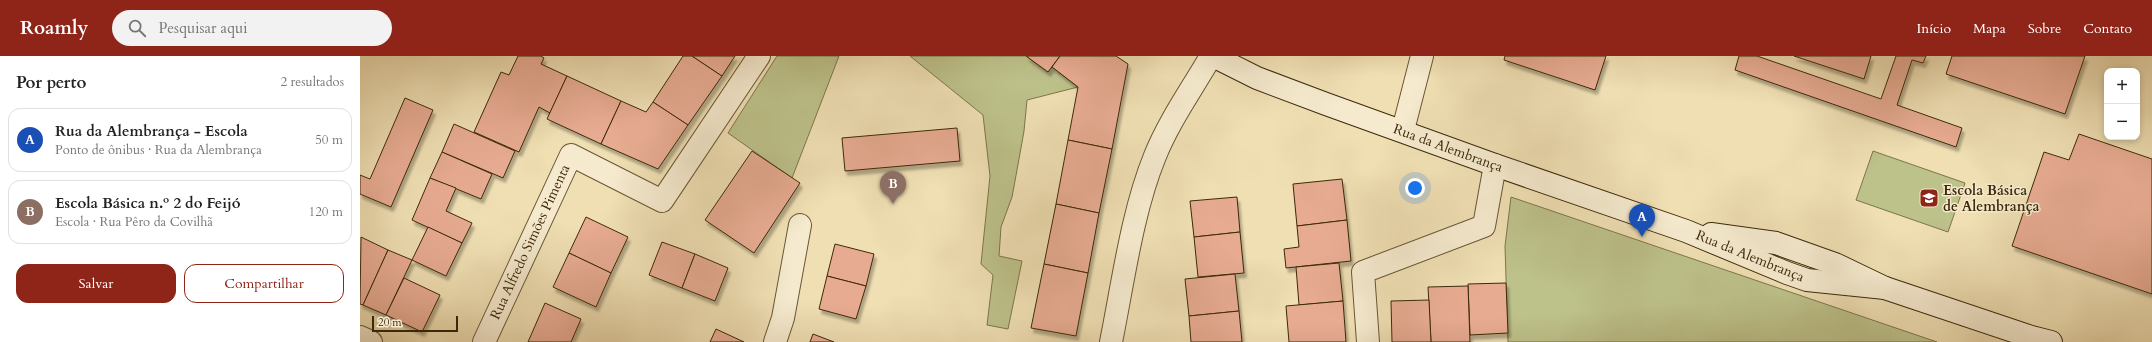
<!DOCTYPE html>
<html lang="pt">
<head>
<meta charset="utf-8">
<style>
	body { margin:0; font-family:Cardo,serif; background:#f2f2f2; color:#222 }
	.controls { position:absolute; right:12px; top:12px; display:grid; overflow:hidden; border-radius:8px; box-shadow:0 2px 6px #0003 }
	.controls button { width:36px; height:36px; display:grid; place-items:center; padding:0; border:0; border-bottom:1px solid #e0e0e0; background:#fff; color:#222; font:20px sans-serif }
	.scale { position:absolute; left:12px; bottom:10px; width:86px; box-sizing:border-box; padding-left:4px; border:2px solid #3d290a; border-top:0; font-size:11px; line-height:14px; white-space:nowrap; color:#3d290a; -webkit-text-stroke:3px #f5eace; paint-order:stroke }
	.you { position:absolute; left:1055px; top:132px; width:14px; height:14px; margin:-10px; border:3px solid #fff; border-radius:50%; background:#1a73e8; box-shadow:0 0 0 6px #1a73e833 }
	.badge { display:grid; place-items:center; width:26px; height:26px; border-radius:50%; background:#8f2418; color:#fff; font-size:13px; font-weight:700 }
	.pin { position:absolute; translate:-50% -33px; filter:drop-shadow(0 1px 2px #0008) }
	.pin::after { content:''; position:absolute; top:21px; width:14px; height:12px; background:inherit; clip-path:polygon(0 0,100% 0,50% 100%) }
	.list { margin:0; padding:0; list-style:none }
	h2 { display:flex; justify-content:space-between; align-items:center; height:52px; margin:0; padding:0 16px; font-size:17px }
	h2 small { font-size:13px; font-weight:400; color:#767676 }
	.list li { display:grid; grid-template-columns:26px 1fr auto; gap:12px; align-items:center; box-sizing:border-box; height:64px; margin:0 8px 8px; padding:0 8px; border:1px solid #e0e0e0; border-radius:12px }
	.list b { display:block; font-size:15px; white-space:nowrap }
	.list p { margin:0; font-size:13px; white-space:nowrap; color:#767676 }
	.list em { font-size:13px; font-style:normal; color:#767676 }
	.actions { display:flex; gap:8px; padding:12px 16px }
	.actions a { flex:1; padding:9px 0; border:1px solid #8f2418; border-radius:12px; text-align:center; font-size:14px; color:#8f2418 }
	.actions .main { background:#8f2418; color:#fff }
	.icon { flex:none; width:22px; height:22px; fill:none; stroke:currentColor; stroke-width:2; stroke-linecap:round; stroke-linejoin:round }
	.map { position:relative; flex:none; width:1792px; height:286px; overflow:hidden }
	header { display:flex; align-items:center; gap:24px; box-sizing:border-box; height:56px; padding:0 20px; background:#8f2418; color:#fff }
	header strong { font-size:19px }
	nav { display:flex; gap:22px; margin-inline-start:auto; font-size:14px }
	.search { width:280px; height:36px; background:#f2f2f2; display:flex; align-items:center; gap:10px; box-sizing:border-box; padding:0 14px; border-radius:22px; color:#767676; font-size:15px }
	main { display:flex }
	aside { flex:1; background:#fff }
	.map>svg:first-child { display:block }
	.green { fill:#bdc18a; stroke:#7d754a }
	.building { fill:#e7ab92; stroke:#3d290a; filter:url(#shadow) }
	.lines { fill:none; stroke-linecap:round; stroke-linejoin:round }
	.minor-casing { stroke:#6a5634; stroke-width:24 }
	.secondary-casing { stroke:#3d290a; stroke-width:24 }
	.minor { stroke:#f5eace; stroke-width:22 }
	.secondary { stroke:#f5eace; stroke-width:22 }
	.labels { text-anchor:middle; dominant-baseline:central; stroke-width:3; stroke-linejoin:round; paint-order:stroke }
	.street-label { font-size:14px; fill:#3d290a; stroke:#f5eace }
	.poi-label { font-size:14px; font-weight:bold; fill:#3d290a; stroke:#f5eace; text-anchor:start }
</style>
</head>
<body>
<header>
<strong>Roamly</strong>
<div class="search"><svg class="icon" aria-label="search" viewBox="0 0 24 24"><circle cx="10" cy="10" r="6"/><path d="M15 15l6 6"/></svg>Pesquisar aqui</div>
<nav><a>Início</a><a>Mapa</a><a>Sobre</a><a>Contato</a></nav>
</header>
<main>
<aside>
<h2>Por perto<small>2 resultados</small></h2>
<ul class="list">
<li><span class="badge" style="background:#1a4fb4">A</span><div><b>Rua da Alembrança - Escola</b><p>Ponto de ônibus · Rua da Alembrança</p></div><em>50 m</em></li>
<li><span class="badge" style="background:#8d6e63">B</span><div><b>Escola Básica n.º 2 do Feijó</b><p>Escola · Rua Pêro da Covilhã</p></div><em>120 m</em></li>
</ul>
<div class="actions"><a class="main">Salvar</a><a>Compartilhar</a></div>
</aside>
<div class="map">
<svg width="1792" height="286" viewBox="0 0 1792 286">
	<defs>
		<filter id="shadow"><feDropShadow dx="2.5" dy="4.5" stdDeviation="1" flood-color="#0004"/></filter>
	</defs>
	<rect width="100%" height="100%" fill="#efdfb3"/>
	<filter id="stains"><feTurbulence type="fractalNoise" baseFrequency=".005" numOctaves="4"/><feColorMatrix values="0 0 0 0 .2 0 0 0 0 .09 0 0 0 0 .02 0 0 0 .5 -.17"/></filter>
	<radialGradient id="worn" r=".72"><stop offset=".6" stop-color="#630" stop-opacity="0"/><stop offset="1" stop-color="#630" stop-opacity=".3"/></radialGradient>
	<g class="green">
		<path d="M417,0h62l-47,122 -64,-45z"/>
		<path d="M550,0h116l22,16 4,-5 26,20 -51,13 -3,31 -7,39 -5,27 -11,30 -2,29 23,5 -14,68 -21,-4 6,-50 -12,-11 9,-88 -7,-61z"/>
		<path d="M1513,95l92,32 -17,49 -92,-32z"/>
		<path d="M1151,141l426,145h-429l-3,-96z"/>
	</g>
	<g class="building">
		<path d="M158,0h23l3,2 -3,6 26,12 -17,37 -11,-6 -20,45 -45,-20 27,-60 8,3z"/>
		<path d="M323,0h9l30,20 -34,49 -35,-23z"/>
		<path d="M332,0h43l-13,20z"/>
		<path d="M666,0h34l-12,16z"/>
		<path d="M700,0h56l12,8 -16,85 -44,-9 10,-53 -26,-20z"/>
		<path d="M1145,0h101l-11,34 -91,-30z"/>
		<path d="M1379,0h18l124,43 15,-43h30l-3,7 -11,-3 -15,45 65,23 -6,19 -221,-77z"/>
		<path d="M1434,0h77l-7,23z"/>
		<path d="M1592,0h133l-20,58 -119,-40z"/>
		<path d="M207,20l54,25 -20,43 -54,-25z"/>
		<path d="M45,42l28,12 -42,97 -31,-13v-19l10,4z"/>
		<path d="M261,45l25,11 7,-10 35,23 -30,44 -57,-25z"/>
		<path d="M94,68l61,27 -12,27 -61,-26z"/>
		<path d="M597,72l3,33 -115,10 -3,-33z"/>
		<path d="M1719,78l73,25v135l-140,-48 32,-94 25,8z"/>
		<path d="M708,84l44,9 -13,64 -43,-9z"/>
		<path d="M392,95l48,32 -46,70 -49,-33z"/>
		<path d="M82,96l50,22 -11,25 -51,-21z"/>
		<path d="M70,122l26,10 -10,23 26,12 -10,20 -50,-23z"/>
		<path d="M982,123l5,41 -50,6 -4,-42z"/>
		<path d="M877,141l3,35 -46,5 -4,-36z"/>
		<path d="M696,148l43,9 -11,60 -44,-9z"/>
		<path d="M226,161l42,20 -17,36 -42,-20z"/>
		<path d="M987,164l4,41 -65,7 -2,-19 15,-2 -2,-21z"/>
		<path d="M68,171l34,16 -16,33 -34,-16z"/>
		<path d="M880,176l4,41 -46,4 -4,-40z"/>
		<path d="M1,181l27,13 -25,55 -3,-1z"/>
		<path d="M302,186l33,12 -13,34 -33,-13z"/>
		<path d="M475,188l39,10 -8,32 -39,-10z"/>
		<path d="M28,194l24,10 -26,55 -23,-10z"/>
		<path d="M209,197l42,20 -15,34 -43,-20z"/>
		<path d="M335,198l33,14 -13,33 -33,-13z"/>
		<path d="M979,207l4,38 -44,4 -3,-38z"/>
		<path d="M684,208l44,9 -12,63 -45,-8z"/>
		<path d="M875,218l4,37 -50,5 -4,-37z"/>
		<path d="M467,220l39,10 -10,33 -37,-10z"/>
		<path d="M44,222l36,17 -18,37 -36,-17z"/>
		<path d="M1146,227l2,50 -38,2 -2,-51z"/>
		<path d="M1108,230l2,56h-39l-3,-55z"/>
		<path d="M1069,244l2,42h-39l-1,-41z"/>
		<path d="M983,245l3,41h-57l-3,-36z"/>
		<path d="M185,247l36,16 -10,23h-43z"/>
		<path d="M879,255l3,31h-51l-2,-26z"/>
		<path d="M356,273l28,13h-34z"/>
		<path d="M453,278l21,8h-24z"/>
	</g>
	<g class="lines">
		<defs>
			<g id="minor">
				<path d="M1043,74l19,-74"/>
				<path d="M0,281l11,5"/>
				<path d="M124,286l87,-187 91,46 97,-145"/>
				<path d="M415,286l8,-24 17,-93"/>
				<path d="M751,286c12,-59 21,-130 44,-186 14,-35 37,-67 56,-100"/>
				<path d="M1008,286l-5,-70 121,-46 11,-61"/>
			</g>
			<g id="secondary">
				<path d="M853,0l44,22 69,26 169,61 191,66 101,42 20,7 78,8"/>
				<path d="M1351,178l65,9 59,21 50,24 143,48 23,6"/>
			</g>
		</defs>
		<use href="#minor" class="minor-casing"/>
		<use href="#secondary" class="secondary-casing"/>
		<use href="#minor" class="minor"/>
		<use href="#secondary" class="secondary"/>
	</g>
	<defs>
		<symbol id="school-square" viewBox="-11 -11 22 22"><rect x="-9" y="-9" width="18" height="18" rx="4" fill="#8f2418" stroke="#f5eace"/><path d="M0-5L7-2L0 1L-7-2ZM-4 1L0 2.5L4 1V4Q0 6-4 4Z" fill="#fff"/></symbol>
	</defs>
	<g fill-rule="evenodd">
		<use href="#school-square" x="1558" y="131" width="22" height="22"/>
	</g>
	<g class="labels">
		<g class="street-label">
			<text transform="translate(1088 92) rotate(20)">Rua da Alembrança</text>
			<text transform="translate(170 186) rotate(-65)">Rua Alfredo Simões Pimenta</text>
			<text transform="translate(1390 200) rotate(22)">Rua da Alembrança</text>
		</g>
		<g class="poi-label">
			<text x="1583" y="134">Escola Básica<tspan x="1583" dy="16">de Alembrança</tspan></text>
		</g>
	</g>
	<rect width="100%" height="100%" filter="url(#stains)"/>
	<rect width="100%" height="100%" fill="url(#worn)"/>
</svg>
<div class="controls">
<button>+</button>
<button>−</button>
</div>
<div class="scale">20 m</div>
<div class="you"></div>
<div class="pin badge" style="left:1282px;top:181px;background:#1a4fb4">A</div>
<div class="pin badge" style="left:533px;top:148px;background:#8d6e63">B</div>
</div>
</main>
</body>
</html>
